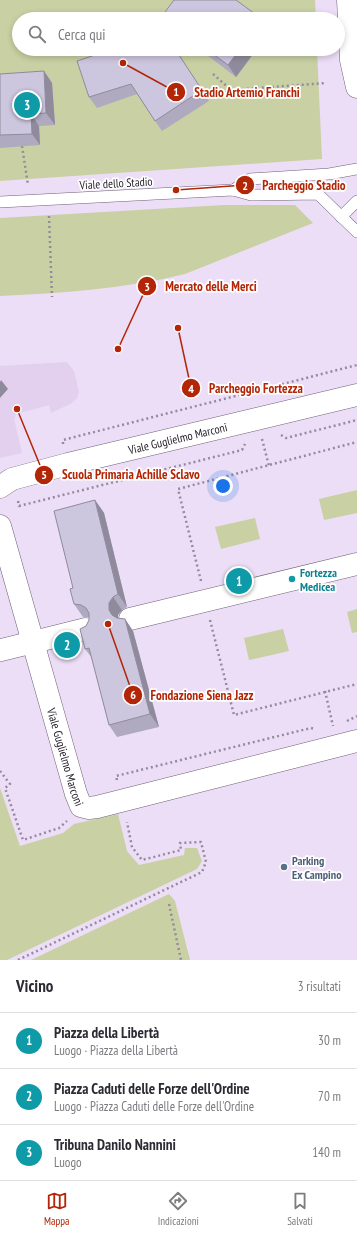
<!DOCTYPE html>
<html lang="it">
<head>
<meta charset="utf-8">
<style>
	body { margin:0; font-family:"PT Sans Narrow",sans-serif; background:#f7f7f7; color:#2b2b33 }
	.you { position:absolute; left:223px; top:486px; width:14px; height:14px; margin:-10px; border:3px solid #fff; border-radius:50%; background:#1a73e8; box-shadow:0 0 0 6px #1a73e833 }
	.badge { display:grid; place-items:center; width:26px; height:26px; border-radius:50%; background:#b22506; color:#fff; font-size:13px; font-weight:700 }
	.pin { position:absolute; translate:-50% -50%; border:2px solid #fff; box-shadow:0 1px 4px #0006 }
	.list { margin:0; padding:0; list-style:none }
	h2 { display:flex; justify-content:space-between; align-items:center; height:52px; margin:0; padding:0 16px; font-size:17px }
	h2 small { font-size:13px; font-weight:400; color:#7c7c81 }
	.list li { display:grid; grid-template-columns:26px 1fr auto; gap:12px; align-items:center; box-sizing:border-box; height:56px; padding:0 16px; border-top:1px solid #e1e1e2 }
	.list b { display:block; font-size:15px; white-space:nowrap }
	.list p { margin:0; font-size:13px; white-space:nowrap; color:#7c7c81 }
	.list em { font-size:13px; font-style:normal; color:#7c7c81 }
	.icon { flex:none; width:22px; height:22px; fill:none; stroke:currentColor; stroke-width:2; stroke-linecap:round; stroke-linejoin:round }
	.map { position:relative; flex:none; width:357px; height:960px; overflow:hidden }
	.search { position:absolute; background:#fff; box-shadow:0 2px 6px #0003; left:12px; right:12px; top:12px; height:44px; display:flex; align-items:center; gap:10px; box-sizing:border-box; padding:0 14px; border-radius:22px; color:#7c7c81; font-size:15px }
	.sheet { height:220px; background:#fff }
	nav { display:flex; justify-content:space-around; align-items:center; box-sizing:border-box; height:56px; border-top:1px solid #e1e1e2; background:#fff; font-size:11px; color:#7c7c81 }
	nav a { display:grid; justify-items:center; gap:2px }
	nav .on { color:#b22506 }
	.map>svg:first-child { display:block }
	.built { fill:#e2d0ee }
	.green { fill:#c9d0a3 }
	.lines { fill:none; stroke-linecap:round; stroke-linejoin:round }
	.lane-casing { stroke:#6e6176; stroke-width:12 }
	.street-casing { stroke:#6e6176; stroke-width:23 }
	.secondary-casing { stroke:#6e6176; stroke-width:23 }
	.path { stroke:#958b9c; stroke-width:2.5; stroke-dasharray:2 3; stroke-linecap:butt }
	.lane { stroke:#fff; stroke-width:11 }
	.street { stroke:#fff; stroke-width:22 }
	.secondary { stroke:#fff; stroke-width:22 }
	.wall { fill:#b0aac0 }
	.shaded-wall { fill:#908b9c }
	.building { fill:#cdc6df; stroke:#908b9c }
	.culture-dot { fill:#0f9aa8; stroke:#fff; stroke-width:1.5 }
	.service-dot { fill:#5c6f8a; stroke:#fff; stroke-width:1.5 }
	.labels { text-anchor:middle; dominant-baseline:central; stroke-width:3.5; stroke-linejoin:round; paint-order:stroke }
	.street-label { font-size:12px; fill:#29232c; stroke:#fff }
	.culture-label { font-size:12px; font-weight:bold; fill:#0d838f; stroke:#fff; text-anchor:start }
	.service-label { font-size:12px; font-weight:bold; fill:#4e5e75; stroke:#fff; text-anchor:start }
	.leader { fill:none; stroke:#b22506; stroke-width:1.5 }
	.callout-dot { fill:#b22506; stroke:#fff; stroke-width:1.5 }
	.mark-label { font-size:12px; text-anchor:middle; font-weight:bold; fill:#fff }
	.callout-label { font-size:13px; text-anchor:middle; font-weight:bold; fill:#b22506; stroke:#fff; stroke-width:3.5; stroke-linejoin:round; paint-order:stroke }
</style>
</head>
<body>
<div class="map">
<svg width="357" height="960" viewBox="0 0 357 960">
	<rect width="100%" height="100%" fill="#ecdef6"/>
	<path class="built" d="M67,362l7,9 5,21 -2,6 -5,5 -21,10 -2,-8 -33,9 -2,5 8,34 -22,5v-92z"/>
	<g class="green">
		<path d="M0,0h315l1,19h-297v30h298l5,110 -322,22z"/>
		<path d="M224,205h71l18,18 -128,51c-61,15 -123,19 -185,22v-78z"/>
		<path d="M357,490v23l-33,7 -5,-21z"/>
		<path d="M255,518l5,21 -39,10 -6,-22z"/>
		<path d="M357,609v23l-5,1 -5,-21z"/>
		<path d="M283,629l6,22 -40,9 -5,-22z"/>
		<path d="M0,788l20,58 43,-13 11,-9 44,-10 9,37 12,14 45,-10 1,-7h12l5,13 -5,8 -190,91h-7z"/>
		<path d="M169,894l6,7 15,59h-159z"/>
	</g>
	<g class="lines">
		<defs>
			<g id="lane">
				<path d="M233,190l17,-11 79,-5 28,-5"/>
				<path d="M0,202l233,-12 18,5 67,-1 39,38"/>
				<path d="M341,217l16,-16"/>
			</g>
			<g id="street">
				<path id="s1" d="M0,487l12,-8 56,-15 289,-69"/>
				<path id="s2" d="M0,526l76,268 5,12 8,2 8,-1 260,-66"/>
				<path d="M130,619l227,-55"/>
				<path d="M1,650l85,-21"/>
			</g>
			<path id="secondary" d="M348,0l3,60 6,27"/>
		</defs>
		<use href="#lane" class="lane-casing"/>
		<use href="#street" class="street-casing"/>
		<use href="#secondary" class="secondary-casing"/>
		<g class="path">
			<path d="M213,74l18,16 95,-7"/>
			<path d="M22,146l6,39"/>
			<path d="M49,216l3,81"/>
			<path d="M281,435l5,3 71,-18"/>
			<path d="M262,439l7,27"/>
			<path d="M63,444v-4l294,-75"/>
			<path d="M18,501l1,5 223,-56 3,-6"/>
			<path d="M201,581l-23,-92 179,-47"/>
			<path d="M210,620l24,95 123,-31"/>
			<path d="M325,691l8,35"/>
			<path d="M347,721l10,-5"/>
			<path d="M0,771l10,13 -5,4 18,52 36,-12 8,-7"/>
			<path d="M117,780l-1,-4 195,-48 4,1"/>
			<path d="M169,904l12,56"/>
			<path d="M18,960l184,-88 4,-10 -5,-20 -21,1 1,7 -39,10 -10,-13 -5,-25"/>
		</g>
		<use href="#lane" class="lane"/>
		<use href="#street" class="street"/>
		<use href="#secondary" class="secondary"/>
	</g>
	<g class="wall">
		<path d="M113,49h62l34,52 -47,30 -25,-37 -40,14 -8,-11 22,-47z"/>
		<path d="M199,49h58l-21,28z"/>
		<path d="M44,71l8,12 3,42 -16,1 1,19 -40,3v-74z"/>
		<path d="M95,500l9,13 23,94 -5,3 -4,5v3l7,1 8,12 26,96 -42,10 -8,-12 -17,-67 -7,-9 1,-23 3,-6v-3h-6l-9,-13z"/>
	</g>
	<g class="shaded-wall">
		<path d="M240,49h17l-21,28 -8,-12z"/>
		<path d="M44,71l8,12 3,42 -9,-12z"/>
		<path d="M31,114l8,12 1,19 -8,-11z"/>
		<path d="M1,380l7,9 -8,9v-16z"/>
		<path d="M95,500l9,13 23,94 -9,-13z"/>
		<path d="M113,597l9,13 -4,5v7l-6,-7 -3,-5v-7z"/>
		<path d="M125,619l8,12 26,96 -9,-13z"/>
	</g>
	<g class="building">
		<path d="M174,0h62l26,19h-96l-4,-3z"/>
		<path d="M113,49h62l27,41 -47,31 -24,-37 -42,13 -12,-36z"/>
		<path d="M206,49h34l-12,16z"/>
		<path d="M44,71l2,42 -15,1 1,20 -32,1v-61z"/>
		<path d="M95,500l23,94 -5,3 -4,6v7l3,5 5,3 8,1 25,95 -41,11 -20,-77 -4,1 -5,-20 6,-3 3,-6v-7l-3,-5 -5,-3 -7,-1 -4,-15 3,-1 -19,-77z"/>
	</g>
	<circle class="culture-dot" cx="292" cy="579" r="4"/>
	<circle class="service-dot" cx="284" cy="867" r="4"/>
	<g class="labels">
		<g class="street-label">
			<text transform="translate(116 183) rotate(-3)">Viale dello Stadio</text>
			<text stroke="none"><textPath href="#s1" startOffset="185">Viale Guglielmo Marconi</textPath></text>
			<text stroke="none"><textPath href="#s2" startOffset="240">Viale Guglielmo Marconi</textPath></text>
		</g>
		<g class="culture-label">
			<text x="300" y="572">Fortezza<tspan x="300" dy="14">Medicea</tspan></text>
		</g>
		<g class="service-label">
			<text x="292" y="860">Parking<tspan x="292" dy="14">Ex Campino</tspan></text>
		</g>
	</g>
	<path class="leader" d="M123 63L176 92M176 190L245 185M118 349L147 286M178 328L191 388M17 409L44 475M108 624L133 695"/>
	<g class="callout-dot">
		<circle cx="123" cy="63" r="4"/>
		<circle cx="176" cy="190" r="4"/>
		<circle cx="118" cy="349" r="4"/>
		<circle cx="178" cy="328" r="4"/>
		<circle cx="17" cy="409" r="4"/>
		<circle cx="108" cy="624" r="4"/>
		<circle cx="176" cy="92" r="10"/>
		<circle cx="245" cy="185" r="10"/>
		<circle cx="147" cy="286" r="10"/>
		<circle cx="191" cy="388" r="10"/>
		<circle cx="44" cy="475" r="10"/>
		<circle cx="133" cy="695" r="10"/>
	</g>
	<g class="mark-label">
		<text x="176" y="96">1</text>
		<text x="245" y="190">2</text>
		<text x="147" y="291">3</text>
		<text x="191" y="393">4</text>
		<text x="44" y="479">5</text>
		<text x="133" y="699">6</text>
	</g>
	<g class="callout-label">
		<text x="247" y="97">Stadio Artemio Franchi</text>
		<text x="304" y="190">Parcheggio Stadio</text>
		<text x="211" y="291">Mercato delle Merci</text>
		<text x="256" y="393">Parcheggio Fortezza</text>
		<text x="131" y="479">Scuola Primaria Achille Sclavo</text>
		<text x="202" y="700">Fondazione Siena Jazz</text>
	</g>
</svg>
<div class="you"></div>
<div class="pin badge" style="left:239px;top:581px;background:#0f9aa8">1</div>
<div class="pin badge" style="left:67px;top:645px;background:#0f9aa8">2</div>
<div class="pin badge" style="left:27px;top:105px;background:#0f9aa8">3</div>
<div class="search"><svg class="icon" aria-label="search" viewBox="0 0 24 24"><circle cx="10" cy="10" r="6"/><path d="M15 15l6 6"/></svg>Cerca qui</div>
</div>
<section class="sheet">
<h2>Vicino<small>3 risultati</small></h2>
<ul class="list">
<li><span class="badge" style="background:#0f9aa8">1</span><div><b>Piazza della Libertà</b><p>Luogo · Piazza della Libertà</p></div><em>30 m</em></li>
<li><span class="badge" style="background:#0f9aa8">2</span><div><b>Piazza Caduti delle Forze dell'Ordine</b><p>Luogo · Piazza Caduti delle Forze dell'Ordine</p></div><em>70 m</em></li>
<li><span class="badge" style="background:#0f9aa8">3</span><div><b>Tribuna Danilo Nannini</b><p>Luogo</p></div><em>140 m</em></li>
</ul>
</section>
<nav>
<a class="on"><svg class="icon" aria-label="map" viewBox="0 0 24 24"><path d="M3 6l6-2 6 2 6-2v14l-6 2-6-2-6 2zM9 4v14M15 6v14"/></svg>Mappa</a>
<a><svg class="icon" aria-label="directions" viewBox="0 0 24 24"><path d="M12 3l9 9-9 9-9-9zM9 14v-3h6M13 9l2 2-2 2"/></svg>Indicazioni</a>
<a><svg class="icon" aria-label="saved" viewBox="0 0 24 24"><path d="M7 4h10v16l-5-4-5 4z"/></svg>Salvati</a>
</nav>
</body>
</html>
